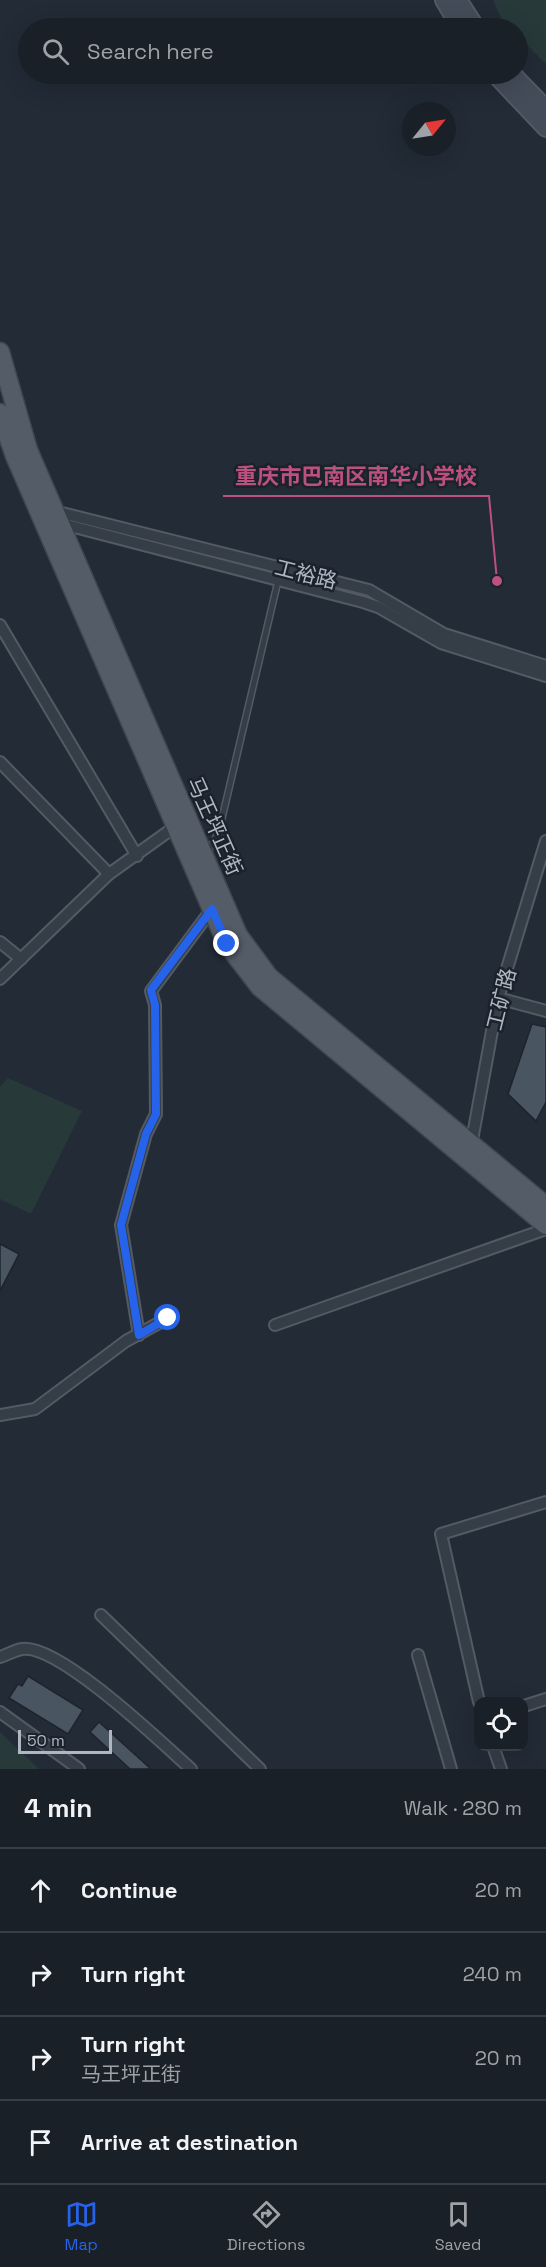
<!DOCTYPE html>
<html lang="en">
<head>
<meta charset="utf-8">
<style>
	body { margin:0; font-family:"Space Grotesk","Noto Sans SC",sans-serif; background:#272d34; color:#f1f3f6 }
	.controls { position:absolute; right:18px; bottom:18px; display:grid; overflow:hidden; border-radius:12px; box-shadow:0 6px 24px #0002 }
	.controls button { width:54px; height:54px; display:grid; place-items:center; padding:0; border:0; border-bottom:2px solid #383e45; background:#1a2028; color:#f1f3f6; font:30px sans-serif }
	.compass { position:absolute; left:402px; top:102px; width:54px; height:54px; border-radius:50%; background:#1a2028; box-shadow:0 6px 24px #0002; rotate:60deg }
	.scale { position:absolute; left:18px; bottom:15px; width:94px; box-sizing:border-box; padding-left:6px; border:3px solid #b0b7c3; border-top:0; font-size:16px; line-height:21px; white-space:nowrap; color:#b0b7c3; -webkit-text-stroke:4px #1b222b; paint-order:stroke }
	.stop { position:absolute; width:18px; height:18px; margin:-14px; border:4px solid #2563eb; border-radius:50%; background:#fff }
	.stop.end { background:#2563eb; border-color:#fff; box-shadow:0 2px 6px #0008 }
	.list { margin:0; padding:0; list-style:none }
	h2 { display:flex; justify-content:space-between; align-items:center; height:78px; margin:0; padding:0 24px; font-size:26px }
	h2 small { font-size:20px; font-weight:400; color:#9fa3a8 }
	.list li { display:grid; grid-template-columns:39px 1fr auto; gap:18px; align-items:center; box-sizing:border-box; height:84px; padding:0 24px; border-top:2px solid #383e45 }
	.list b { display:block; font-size:22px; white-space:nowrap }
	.list p { margin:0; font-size:20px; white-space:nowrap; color:#9fa3a8 }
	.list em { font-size:20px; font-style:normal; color:#9fa3a8 }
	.icon { flex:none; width:33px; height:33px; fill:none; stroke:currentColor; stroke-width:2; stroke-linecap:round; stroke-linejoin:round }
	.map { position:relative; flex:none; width:546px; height:1769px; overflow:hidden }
	.search { position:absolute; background:#1a2028; box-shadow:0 6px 24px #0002; left:18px; right:18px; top:18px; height:66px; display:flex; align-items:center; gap:15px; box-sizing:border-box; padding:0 21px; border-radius:33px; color:#9fa3a8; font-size:22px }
	.sheet { height:414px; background:#1a2028 }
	nav { display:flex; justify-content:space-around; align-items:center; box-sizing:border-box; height:84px; border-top:2px solid #383e45; background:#1a2028; font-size:16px; color:#9fa3a8 }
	nav a { display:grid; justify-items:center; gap:3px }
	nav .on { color:#2563eb }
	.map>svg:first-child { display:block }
	.green { fill:#273939 }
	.building { fill:#4a5562; stroke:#1d242d; stroke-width:1.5 }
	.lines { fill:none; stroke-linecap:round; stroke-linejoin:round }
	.service-casing { stroke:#535a64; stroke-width:8 }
	.minor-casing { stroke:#535a64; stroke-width:14 }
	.secondary-casing { stroke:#535a64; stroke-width:20 }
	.primary-casing { stroke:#3f4650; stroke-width:21 }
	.service { stroke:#353d47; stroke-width:5 }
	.minor { stroke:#353d47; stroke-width:10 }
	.secondary { stroke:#444c59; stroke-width:16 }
	.primary { stroke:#535c67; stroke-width:18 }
	.route { stroke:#2563eb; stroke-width:8 }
	.labels { text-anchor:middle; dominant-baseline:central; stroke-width:5; stroke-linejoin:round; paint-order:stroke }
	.street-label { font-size:21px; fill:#b0b7c3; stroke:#1b222b }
	.leader { fill:none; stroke:#bc507f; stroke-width:2 }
	.callout-dot { fill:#bc507f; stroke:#1b222b; stroke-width:2 }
	.callout-label { font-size:22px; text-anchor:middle; font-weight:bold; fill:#bc507f; stroke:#1b222b; stroke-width:5; stroke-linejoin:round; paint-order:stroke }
</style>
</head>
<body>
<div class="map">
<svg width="546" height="1769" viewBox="0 0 546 1769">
	<rect width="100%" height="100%" fill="#222b36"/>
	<g class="green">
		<path d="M493,0h53v64l-28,-28v-8h-8l-8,-8z"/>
		<path d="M8,1078l74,33 -51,103 -31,-15v-112z"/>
		<path d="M0,1732l39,37h-39z"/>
	</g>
	<g class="building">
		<path d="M532,1024l14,3v75l-10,19 -28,-27z"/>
		<path d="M0,1244l19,10 -19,37z"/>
		<path d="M28,1676l55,34 -15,24 -59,-36 9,-14 4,2z"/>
		<path d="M99,1722l52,47h-21l-40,-37z"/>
	</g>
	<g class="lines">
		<defs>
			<path id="service" d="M207,854l12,-23 59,-250"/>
			<g id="minor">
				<path d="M54,511l315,79 75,44 102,32"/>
				<path d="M59,523l304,79 15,5 63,36 105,33"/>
				<path d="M0,625l137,231"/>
				<path d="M0,762l109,112"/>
				<path d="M0,942l21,17"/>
				<path d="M0,979l109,-105 67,-48"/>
				<path d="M498,998l48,13"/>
				<path d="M471,1146l27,-148 48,-157"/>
				<path d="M275,1325l271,-96"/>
				<path d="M139,1335l-18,-110 25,-91 10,-20 -1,-109 -4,-14 61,-82"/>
				<path d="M0,1415l35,-6 91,-68 42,-23"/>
				<path d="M101,1615l159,154"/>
				<path d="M418,1655l33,114"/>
				<path d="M0,1657c7,-2 15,-7 22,-8 36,-6 140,94 169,120"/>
				<path d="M479,1702l-38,-168 105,-32"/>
				<path d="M524,1706l22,-7"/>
				<path d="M0,1712l79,57"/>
				<path d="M493,1746l8,23"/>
			</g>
			<g id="secondary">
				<path d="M444,0l17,28"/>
				<path d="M458,0l18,28"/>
				<path d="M495,74l51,54"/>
				<path d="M512,74l34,35"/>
			</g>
			<g id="primary">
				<path d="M0,352l28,98 210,485 31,42 277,229"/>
				<path d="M0,413l15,43 212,488 33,43 286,238"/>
			</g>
		</defs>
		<use href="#service" class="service-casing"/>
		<use href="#minor" class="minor-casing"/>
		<use href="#secondary" class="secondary-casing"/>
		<use href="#primary" class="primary-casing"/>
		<use href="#service" class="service"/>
		<use href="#minor" class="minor"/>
		<use href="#secondary" class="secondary"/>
		<use href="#primary" class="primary"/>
	</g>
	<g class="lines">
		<path class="route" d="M168,1318l-29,17 -18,-110 25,-91 10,-20 -1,-109 -4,-15 61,-81 15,35"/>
	</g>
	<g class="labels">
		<g class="street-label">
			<text transform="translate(306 574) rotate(14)">工裕路</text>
			<text transform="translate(215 826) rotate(66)">马王坪正街</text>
			<text transform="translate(501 999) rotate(-76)">工矿路</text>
		</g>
	</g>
	<path class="leader" d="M497 581L489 496H223"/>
	<circle class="callout-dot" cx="497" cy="581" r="6"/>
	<g class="callout-label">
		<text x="356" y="484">重庆市巴南区南华小学校</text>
	</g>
</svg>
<div class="controls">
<button><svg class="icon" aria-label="locate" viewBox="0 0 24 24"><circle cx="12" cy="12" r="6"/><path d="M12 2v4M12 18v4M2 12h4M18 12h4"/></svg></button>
</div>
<svg class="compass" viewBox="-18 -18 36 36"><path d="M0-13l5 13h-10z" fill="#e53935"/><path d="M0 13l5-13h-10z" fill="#9fa3a8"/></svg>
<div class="scale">50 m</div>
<div class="stop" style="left:168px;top:1318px"></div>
<div class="stop end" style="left:227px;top:944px"></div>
<div class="search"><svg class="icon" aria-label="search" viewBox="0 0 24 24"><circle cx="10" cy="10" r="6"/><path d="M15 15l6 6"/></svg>Search here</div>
</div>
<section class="sheet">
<h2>4 min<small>Walk · 280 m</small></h2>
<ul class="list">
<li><svg class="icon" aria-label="ahead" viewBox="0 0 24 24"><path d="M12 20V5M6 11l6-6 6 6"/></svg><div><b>Continue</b></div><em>20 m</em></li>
<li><svg class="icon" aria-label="right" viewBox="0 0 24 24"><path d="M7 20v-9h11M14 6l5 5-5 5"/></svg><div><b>Turn right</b></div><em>240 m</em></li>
<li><svg class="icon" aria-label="right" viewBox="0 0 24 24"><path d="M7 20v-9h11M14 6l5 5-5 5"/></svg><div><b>Turn right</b><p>马王坪正街</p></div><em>20 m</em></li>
<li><svg class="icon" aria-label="arrive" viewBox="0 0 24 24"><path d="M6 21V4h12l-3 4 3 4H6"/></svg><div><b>Arrive at destination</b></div></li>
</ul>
</section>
<nav>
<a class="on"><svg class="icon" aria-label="map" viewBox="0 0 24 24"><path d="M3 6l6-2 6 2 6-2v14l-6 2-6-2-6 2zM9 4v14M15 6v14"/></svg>Map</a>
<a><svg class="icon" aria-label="directions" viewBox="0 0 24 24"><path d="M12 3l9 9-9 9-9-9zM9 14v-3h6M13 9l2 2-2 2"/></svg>Directions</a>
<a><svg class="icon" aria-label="saved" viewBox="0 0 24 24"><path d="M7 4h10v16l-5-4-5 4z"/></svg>Saved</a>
</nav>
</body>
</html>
